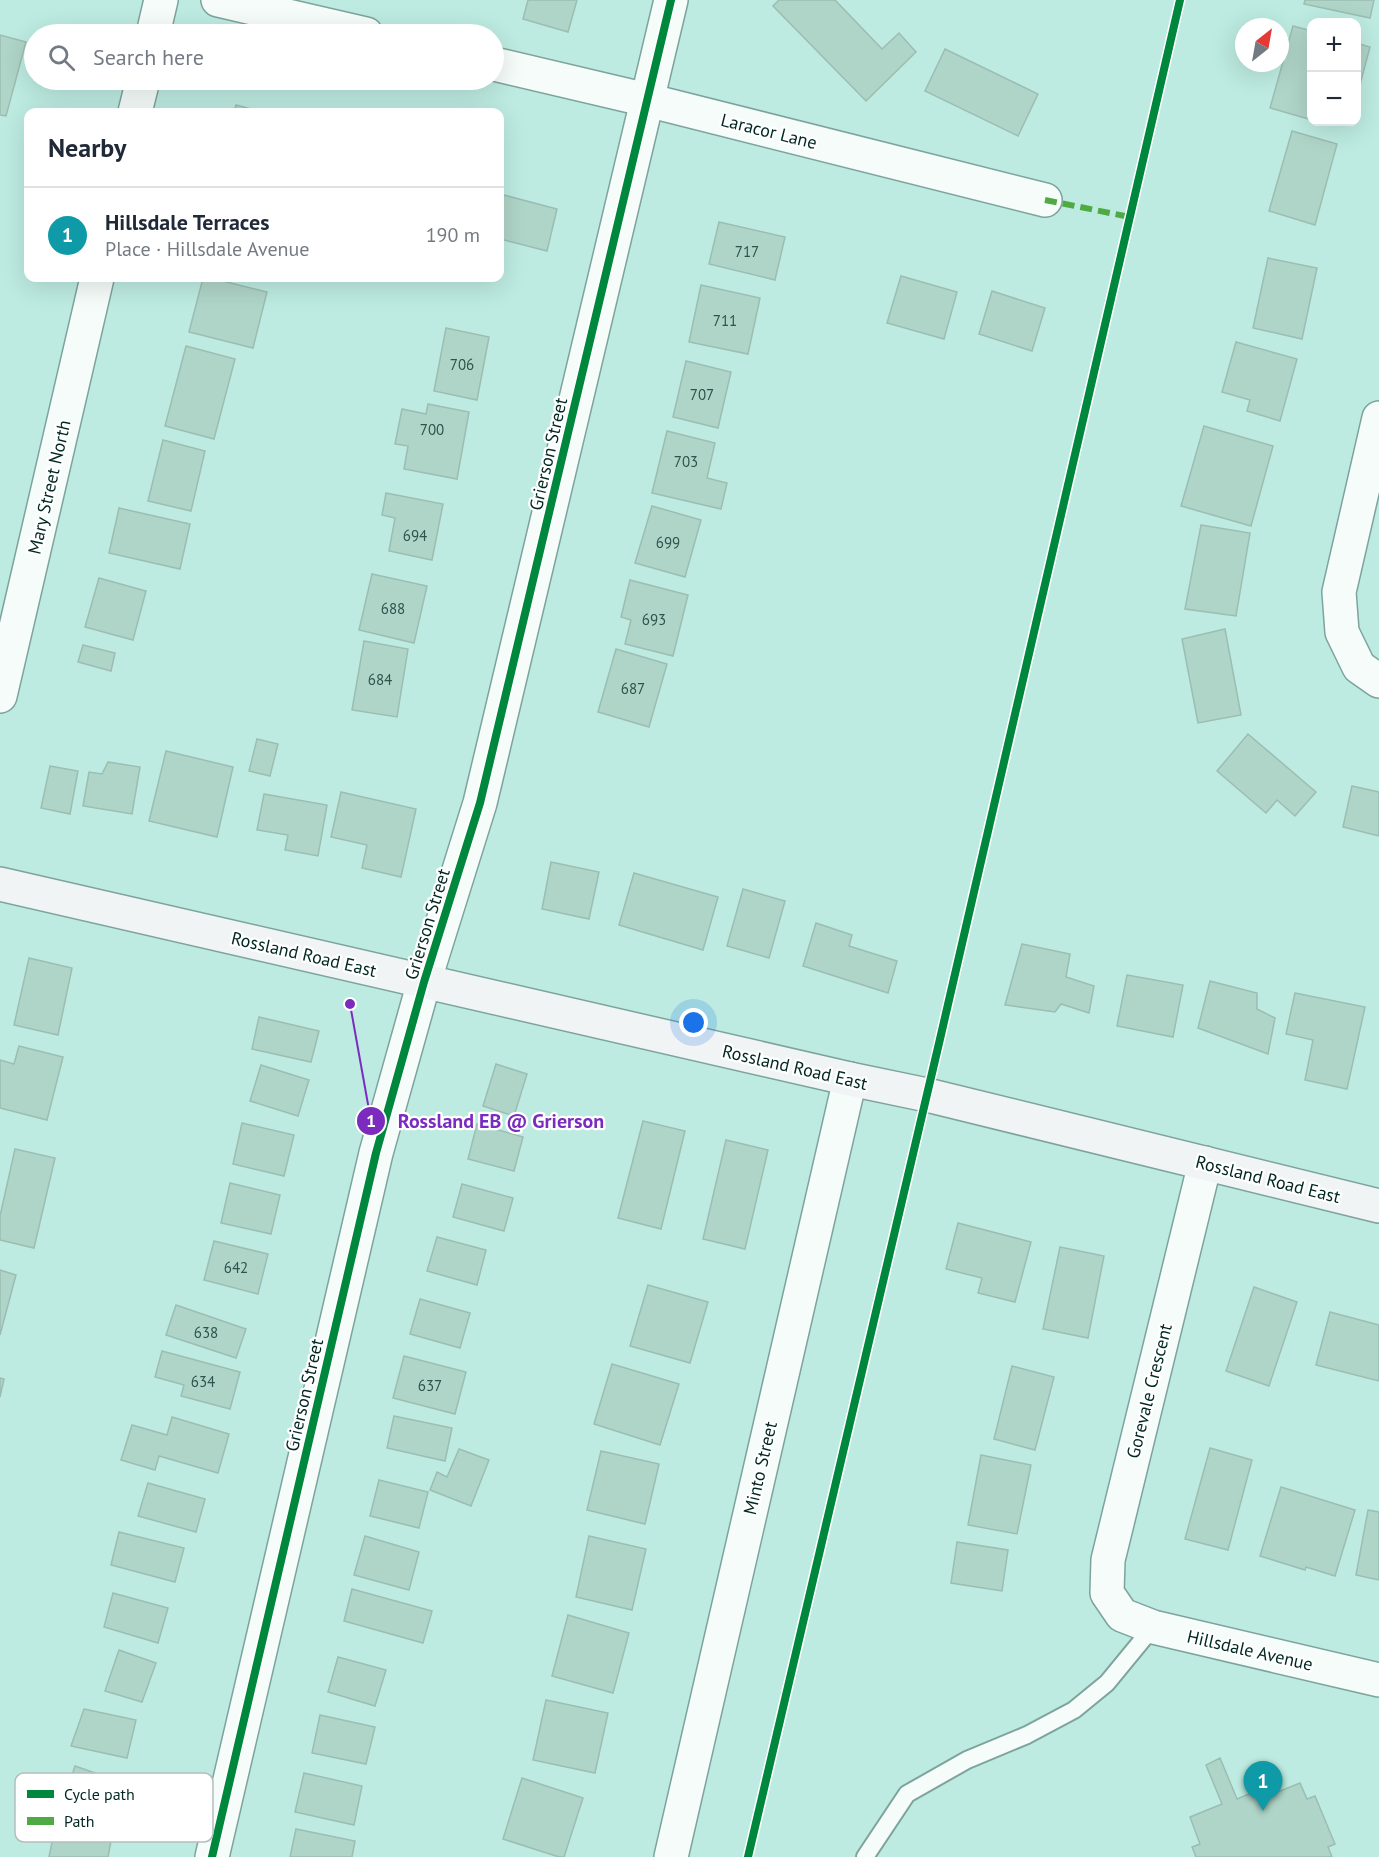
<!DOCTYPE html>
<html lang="en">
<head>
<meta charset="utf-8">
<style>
	body { margin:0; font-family:"PT Sans",sans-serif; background:#f6f6f7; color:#1f2937 }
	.controls { position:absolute; right:18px; top:18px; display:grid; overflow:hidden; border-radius:12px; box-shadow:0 6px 24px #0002 }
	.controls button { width:54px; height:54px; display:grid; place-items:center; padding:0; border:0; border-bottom:2px solid #e0e1e3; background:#fff; color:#1f2937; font:30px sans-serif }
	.compass { position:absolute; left:1235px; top:18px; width:54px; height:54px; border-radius:50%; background:#fff; box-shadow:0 6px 24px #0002; rotate:31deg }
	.you { position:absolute; left:694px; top:1023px; width:21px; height:21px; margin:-15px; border:4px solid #fff; border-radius:50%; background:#1a73e8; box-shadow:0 0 0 9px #1a73e833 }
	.badge { display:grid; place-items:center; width:39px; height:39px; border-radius:50%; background:#0f766e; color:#fff; font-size:20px; font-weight:700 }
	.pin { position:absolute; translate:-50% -50px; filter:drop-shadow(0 2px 3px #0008) }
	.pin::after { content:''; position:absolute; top:32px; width:21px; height:18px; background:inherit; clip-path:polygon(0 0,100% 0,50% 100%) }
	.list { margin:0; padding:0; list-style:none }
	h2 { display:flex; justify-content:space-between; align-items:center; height:78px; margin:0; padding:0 24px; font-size:26px }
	h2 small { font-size:20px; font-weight:400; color:#747a83 }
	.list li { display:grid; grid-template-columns:39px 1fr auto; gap:18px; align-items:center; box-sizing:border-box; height:96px; padding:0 24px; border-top:2px solid #e0e1e3 }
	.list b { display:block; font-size:22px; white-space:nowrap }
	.list p { margin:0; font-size:20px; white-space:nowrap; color:#747a83 }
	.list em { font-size:20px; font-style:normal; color:#747a83 }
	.icon { flex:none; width:33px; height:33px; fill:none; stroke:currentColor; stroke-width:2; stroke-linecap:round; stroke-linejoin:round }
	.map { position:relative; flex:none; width:1379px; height:1857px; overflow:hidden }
	.search { position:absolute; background:#fff; box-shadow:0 6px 24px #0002; left:24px; top:24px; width:480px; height:66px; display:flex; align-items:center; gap:15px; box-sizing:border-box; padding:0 21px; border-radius:33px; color:#747a83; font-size:22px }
	.panel { position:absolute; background:#fff; box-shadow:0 6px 24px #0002; left:24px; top:108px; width:480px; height:174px; border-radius:12px }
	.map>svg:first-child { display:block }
	.building { fill:#afd4c8; stroke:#9cbdb2; stroke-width:1.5 }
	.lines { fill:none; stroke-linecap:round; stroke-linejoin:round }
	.lane-casing { stroke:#7da39c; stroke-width:20 }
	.street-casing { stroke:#7da39c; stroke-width:36 }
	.secondary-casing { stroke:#7da39c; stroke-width:36 }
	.lane { stroke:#f5fcfa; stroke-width:16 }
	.street { stroke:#f5fcfa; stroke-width:33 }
	.secondary { stroke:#f0f4f4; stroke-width:33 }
	.quiet { stroke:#4faa43; stroke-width:6; stroke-dasharray:12 6; stroke-linecap:butt }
	.cycleway-casing { stroke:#fff; stroke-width:11 }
	.cycleway { stroke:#00873e; stroke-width:8 }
	.labels { text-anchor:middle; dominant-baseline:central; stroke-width:4.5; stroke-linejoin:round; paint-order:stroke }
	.number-label { font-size:15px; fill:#2e534c }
	.street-label { font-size:18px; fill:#012721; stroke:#fff }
	.key { fill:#fff; stroke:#b3bebc; stroke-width:1.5 }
	.key-label { font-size:16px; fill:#012721 }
	.leader { fill:none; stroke:#7b2cbf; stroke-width:2 }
	.callout-dot { fill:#7b2cbf; stroke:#fff; stroke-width:2 }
	.mark-label { font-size:18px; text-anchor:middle; font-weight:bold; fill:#fff }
	.callout-label { font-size:20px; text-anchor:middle; font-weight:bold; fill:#7b2cbf; stroke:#fff; stroke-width:4.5; stroke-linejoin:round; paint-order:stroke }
</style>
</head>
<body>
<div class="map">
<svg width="1379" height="1857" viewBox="0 0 1379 1857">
	<rect width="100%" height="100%" fill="#bdebe1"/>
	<g class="building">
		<path d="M528,0h49l-9,32 -45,-13z"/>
		<path d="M779,0h56l47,49 17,-16 17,19 -50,49 -93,-95z"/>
		<path d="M1305,0h69l-4,18 -66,-14z"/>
		<path d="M1293,26l19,5v89l-42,-12z"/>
		<path d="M0,35l26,7 -20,74 -6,-1z"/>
		<path d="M1356,43l14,4 -12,45h-2z"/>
		<path d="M945,49l93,45 -20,42 -93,-45z"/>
		<path d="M236,105l27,7h-29z"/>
		<path d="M1292,131l45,13 -22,81 -46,-14z"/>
		<path d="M500,194l57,15 -10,42 -47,-12z"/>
		<path d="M719,222l66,15 -10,43 -66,-16z"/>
		<path d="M1268,258l49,10 -15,71 -49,-11z"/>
		<path d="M901,276l56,16 -13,47 -57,-16z"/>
		<path d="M203,278h7l57,14 -14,56 -64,-16z"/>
		<path d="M701,285l59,13 -12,56 -59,-12z"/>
		<path d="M992,291l53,17 -13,43 -53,-17z"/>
		<path d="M446,328l43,9 -12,63 -43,-9z"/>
		<path d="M1236,342l61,17 -17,62 -33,-10 3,-11 -28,-8z"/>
		<path d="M186,346l49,13 -21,80 -49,-13z"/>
		<path d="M686,361l45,11 -13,56 -45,-11z"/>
		<path d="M428,404l41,8 -12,67 -53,-10 4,-23 -13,-2 7,-35 24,5z"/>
		<path d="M1204,426l69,20 -22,80 -70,-20z"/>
		<path d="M667,431l48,12 -8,35 20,5 -6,26 -69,-16z"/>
		<path d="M163,440l42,11 -14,60 -43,-10z"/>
		<path d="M386,493l57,11 -11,56 -43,-9 6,-33 -13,-3z"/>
		<path d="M652,506l49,14 -16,57 -50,-14z"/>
		<path d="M119,508l71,16 -10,45 -71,-16z"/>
		<path d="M1201,525l49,8 -14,83 -51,-7z"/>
		<path d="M372,574l55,12 -13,57 -55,-13z"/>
		<path d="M99,578l47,13 -13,49 -48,-13z"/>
		<path d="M630,580l58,15 -15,61 -48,-12 6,-24 -10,-3z"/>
		<path d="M1225,629l16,86 -43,8 -16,-84z"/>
		<path d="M364,641l44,8 -11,68 -45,-7z"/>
		<path d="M83,645l32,8 -4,18 -33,-9z"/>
		<path d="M616,649l51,15 -18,63 -51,-15z"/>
		<path d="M1248,734l68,58 -21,24 -18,-16 -11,13 -49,-42z"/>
		<path d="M257,739l21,5 -8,32 -21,-5z"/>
		<path d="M166,751l67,16 -16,70 -68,-16z"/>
		<path d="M108,762l32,5 -8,47 -49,-8 6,-34 13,2z"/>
		<path d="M50,766l28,5 -8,43 -29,-6z"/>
		<path d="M1352,786l27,6v44l-36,-9z"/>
		<path d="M341,792l75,17 -15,68 -39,-9 5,-23 -36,-8z"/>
		<path d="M264,794l63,11 -9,51 -33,-6 3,-15 -31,-5z"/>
		<path d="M551,862l48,10 -10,47 -47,-10z"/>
		<path d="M634,873l84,24 -15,53 -84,-25z"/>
		<path d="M743,889l42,12 -16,57 -42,-12z"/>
		<path d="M816,923l36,12 -3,11 48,15 -9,32 -85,-27z"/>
		<path d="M1022,944l48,10 -4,23 28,9 -5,27 -28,-9 -6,8 -50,-7z"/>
		<path d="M29,958l43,10 -14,67 -44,-10z"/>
		<path d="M1127,975l56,10 -10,52 -56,-11z"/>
		<path d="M1210,981l47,12v16l18,9 -7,36 -70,-26z"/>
		<path d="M1295,993l70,14 -18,82 -42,-9 8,-40 -27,-6z"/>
		<path d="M259,1017l60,14 -8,31 -59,-13z"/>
		<path d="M19,1046l44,11 -16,63 -47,-12v-48l14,4z"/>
		<path d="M496,1064l31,10 -13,42 -31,-10z"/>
		<path d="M261,1065l48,15 -11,36 -48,-15z"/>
		<path d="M643,1121l42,10 -24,98 -43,-11z"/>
		<path d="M242,1123l52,12 -10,41 -51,-12z"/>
		<path d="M477,1124l46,13 -9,34 -46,-12z"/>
		<path d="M726,1140l42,10 -23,99 -42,-10z"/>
		<path d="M15,1149l40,9 -21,90 -34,-8v-24z"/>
		<path d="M230,1183l50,12 -9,39 -50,-11z"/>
		<path d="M462,1184l51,14 -9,33 -51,-14z"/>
		<path d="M958,1223l73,19 -16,60 -37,-9 4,-15 -36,-9z"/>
		<path d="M437,1237l49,13 -9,35 -50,-14z"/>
		<path d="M214,1241l54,13 -10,40 -54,-14z"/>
		<path d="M1060,1247l44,9 -16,82 -45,-9z"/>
		<path d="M0,1270l16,5 -16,60z"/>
		<path d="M648,1285l60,17 -18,61 -60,-17z"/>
		<path d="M1254,1287l43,15 -28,84 -43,-15z"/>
		<path d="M420,1299l50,14 -10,35 -50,-14z"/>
		<path d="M176,1305l70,24 -10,29 -70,-23z"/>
		<path d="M1330,1312l49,13v56l-63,-16z"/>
		<path d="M162,1351l78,21 -10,37 -49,-13 3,-11 -29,-8z"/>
		<path d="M404,1356l62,16 -11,42 -62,-16z"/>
		<path d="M612,1364l67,20 -19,61 -66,-21z"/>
		<path d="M1012,1366l42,11 -19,73 -41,-11z"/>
		<path d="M0,1378l4,1 -4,18z"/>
		<path d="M394,1416l58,12 -7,33 -58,-13z"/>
		<path d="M172,1417l57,17 -11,39 -59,-17 -4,14 -34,-10 11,-35 35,10z"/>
		<path d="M1210,1448l42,12 -24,90 -43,-11z"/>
		<path d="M459,1449l30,11 -18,46 -41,-16 7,-18 10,5z"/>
		<path d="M601,1451l58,13 -14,60 -58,-14z"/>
		<path d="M981,1455l50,10 -14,69 -49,-9z"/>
		<path d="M379,1480l49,12 -9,36 -49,-12z"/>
		<path d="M148,1483l57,16 -9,33 -58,-16z"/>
		<path d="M1281,1487l74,23 -20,66 -29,-9 -1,3 -45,-14z"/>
		<path d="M1368,1510l11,2v68l-23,-5z"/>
		<path d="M119,1532l65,16 -9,34 -64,-17z"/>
		<path d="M365,1536l54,16 -10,38 -55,-15z"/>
		<path d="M589,1536l57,13 -14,61 -56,-13z"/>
		<path d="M957,1542l51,8 -6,41 -51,-8z"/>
		<path d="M352,1589l80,22 -9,32 -79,-22z"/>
		<path d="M113,1593l55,15 -10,35 -54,-16z"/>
		<path d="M568,1615l61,18 -16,60 -61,-17z"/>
		<path d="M119,1650l37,13 -14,39 -37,-11z"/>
		<path d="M338,1657l48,13 -11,36 -47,-14z"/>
		<path d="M546,1700l62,13 -13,60 -62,-13z"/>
		<path d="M84,1709l52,11 -9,38 -56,-12z"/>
		<path d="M320,1715l55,12 -9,37 -54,-11z"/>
		<path d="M1220,1758l17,41 29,-12 4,8 30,-12 7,16 8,-3 20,48 -7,3 4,10h-136l-4,-10 8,-3 -10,-27 32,-13 -16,-39z"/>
		<path d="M75,1766l52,18 -13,38 -52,-17z"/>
		<path d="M304,1773l58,13 -8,39 -59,-13z"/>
		<path d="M522,1778l61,20 -19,59h-5l-56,-18z"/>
		<path d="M55,1828l56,13 -3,16h-59z"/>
		<path d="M296,1829l59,12 -3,16h-62z"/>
	</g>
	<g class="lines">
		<defs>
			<path id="lane" d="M865,1857l42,-63 60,-34 60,-25 47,-25 33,-27 46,-56"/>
			<g id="street">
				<path d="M218,0l148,34"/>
				<path d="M153,34l8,-34"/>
				<path d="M494,64l153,36 398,100"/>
				<path d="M135,112l8,-32"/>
				<path d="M1379,418l-40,174 3,40 17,35 20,14"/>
				<path d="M0,696l97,-418"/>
				<path d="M1205,1163l-97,397 -1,33 15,22 31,12 226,53"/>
				<path d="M212,1857l164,-704 48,-171 56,-179 191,-803"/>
				<path d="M671,1857l179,-778"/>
			</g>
			<path id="secondary" d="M0,884l850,195 77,16 452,111"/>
		</defs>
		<use href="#lane" class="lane-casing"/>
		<use href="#street" class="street-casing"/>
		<use href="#secondary" class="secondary-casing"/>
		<use href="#lane" class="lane"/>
		<use href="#street" class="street"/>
		<use href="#secondary" class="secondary"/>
		<path class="quiet" d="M1045,200l85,17"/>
		<defs>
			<g id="cycleway">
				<path d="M212,1857l164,-704 48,-171 56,-179 191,-803"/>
				<path d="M748,1857l192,-818 240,-1039"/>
			</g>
		</defs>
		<use href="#cycleway" class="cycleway-casing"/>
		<use href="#cycleway" class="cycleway"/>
	</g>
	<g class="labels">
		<g class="number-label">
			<text x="747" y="251">717</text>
			<text x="725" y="320">711</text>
			<text x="462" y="364">706</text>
			<text x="702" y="394">707</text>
			<text x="432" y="429">700</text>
			<text x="686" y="461">703</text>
			<text x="415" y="535">694</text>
			<text x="668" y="542">699</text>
			<text x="393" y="608">688</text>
			<text x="654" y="619">693</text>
			<text x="380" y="679">684</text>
			<text x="633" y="688">687</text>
			<text x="236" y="1267">642</text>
			<text x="206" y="1332">638</text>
			<text x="203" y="1381">634</text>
			<text x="430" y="1385">637</text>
		</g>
		<g class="street-label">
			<text transform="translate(769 131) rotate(14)">Laracor Lane</text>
			<text transform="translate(548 454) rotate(-77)">Grierson Street</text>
			<text transform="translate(49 487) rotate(-77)">Mary Street North</text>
			<text transform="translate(427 924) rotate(-73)">Grierson Street</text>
			<text transform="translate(304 954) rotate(13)">Rossland Road East</text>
			<text transform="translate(795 1067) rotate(13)">Rossland Road East</text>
			<text transform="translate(1268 1179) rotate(14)">Rossland Road East</text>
			<text transform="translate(1149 1391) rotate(-76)">Gorevale Crescent</text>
			<text transform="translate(304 1395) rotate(-77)">Grierson Street</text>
			<text transform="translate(760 1468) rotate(-77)">Minto Street</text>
			<text transform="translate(1250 1650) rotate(13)">Hillsdale Avenue</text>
		</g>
	</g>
	<rect x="15" y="1773" width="198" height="69" rx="9" class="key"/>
	<rect x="27" y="1790" width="27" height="8" fill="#00873e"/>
	<rect x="27" y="1817" width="27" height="8" fill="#4faa43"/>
	<g class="key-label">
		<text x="64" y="1800">Cycle path</text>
		<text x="64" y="1827">Path</text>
	</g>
	<path class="leader" d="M350 1004L371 1121"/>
	<g class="callout-dot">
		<circle cx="350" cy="1004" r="6"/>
		<circle cx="371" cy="1121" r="15"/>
	</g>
	<g class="mark-label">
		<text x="371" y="1127">1</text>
	</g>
	<g class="callout-label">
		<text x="501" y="1128">Rossland EB @ Grierson</text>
	</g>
</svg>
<div class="controls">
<button>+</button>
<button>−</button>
</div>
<svg class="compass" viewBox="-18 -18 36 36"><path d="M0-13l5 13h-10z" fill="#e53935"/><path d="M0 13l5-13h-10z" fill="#747a83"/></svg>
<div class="you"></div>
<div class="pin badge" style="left:1263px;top:1811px;background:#0f9aa8">1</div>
<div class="search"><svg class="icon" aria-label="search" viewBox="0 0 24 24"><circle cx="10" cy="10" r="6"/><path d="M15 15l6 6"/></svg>Search here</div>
<section class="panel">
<h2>Nearby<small></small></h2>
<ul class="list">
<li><span class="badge" style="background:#0f9aa8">1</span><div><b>Hillsdale Terraces</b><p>Place · Hillsdale Avenue</p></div><em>190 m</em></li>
</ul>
</section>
</div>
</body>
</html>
